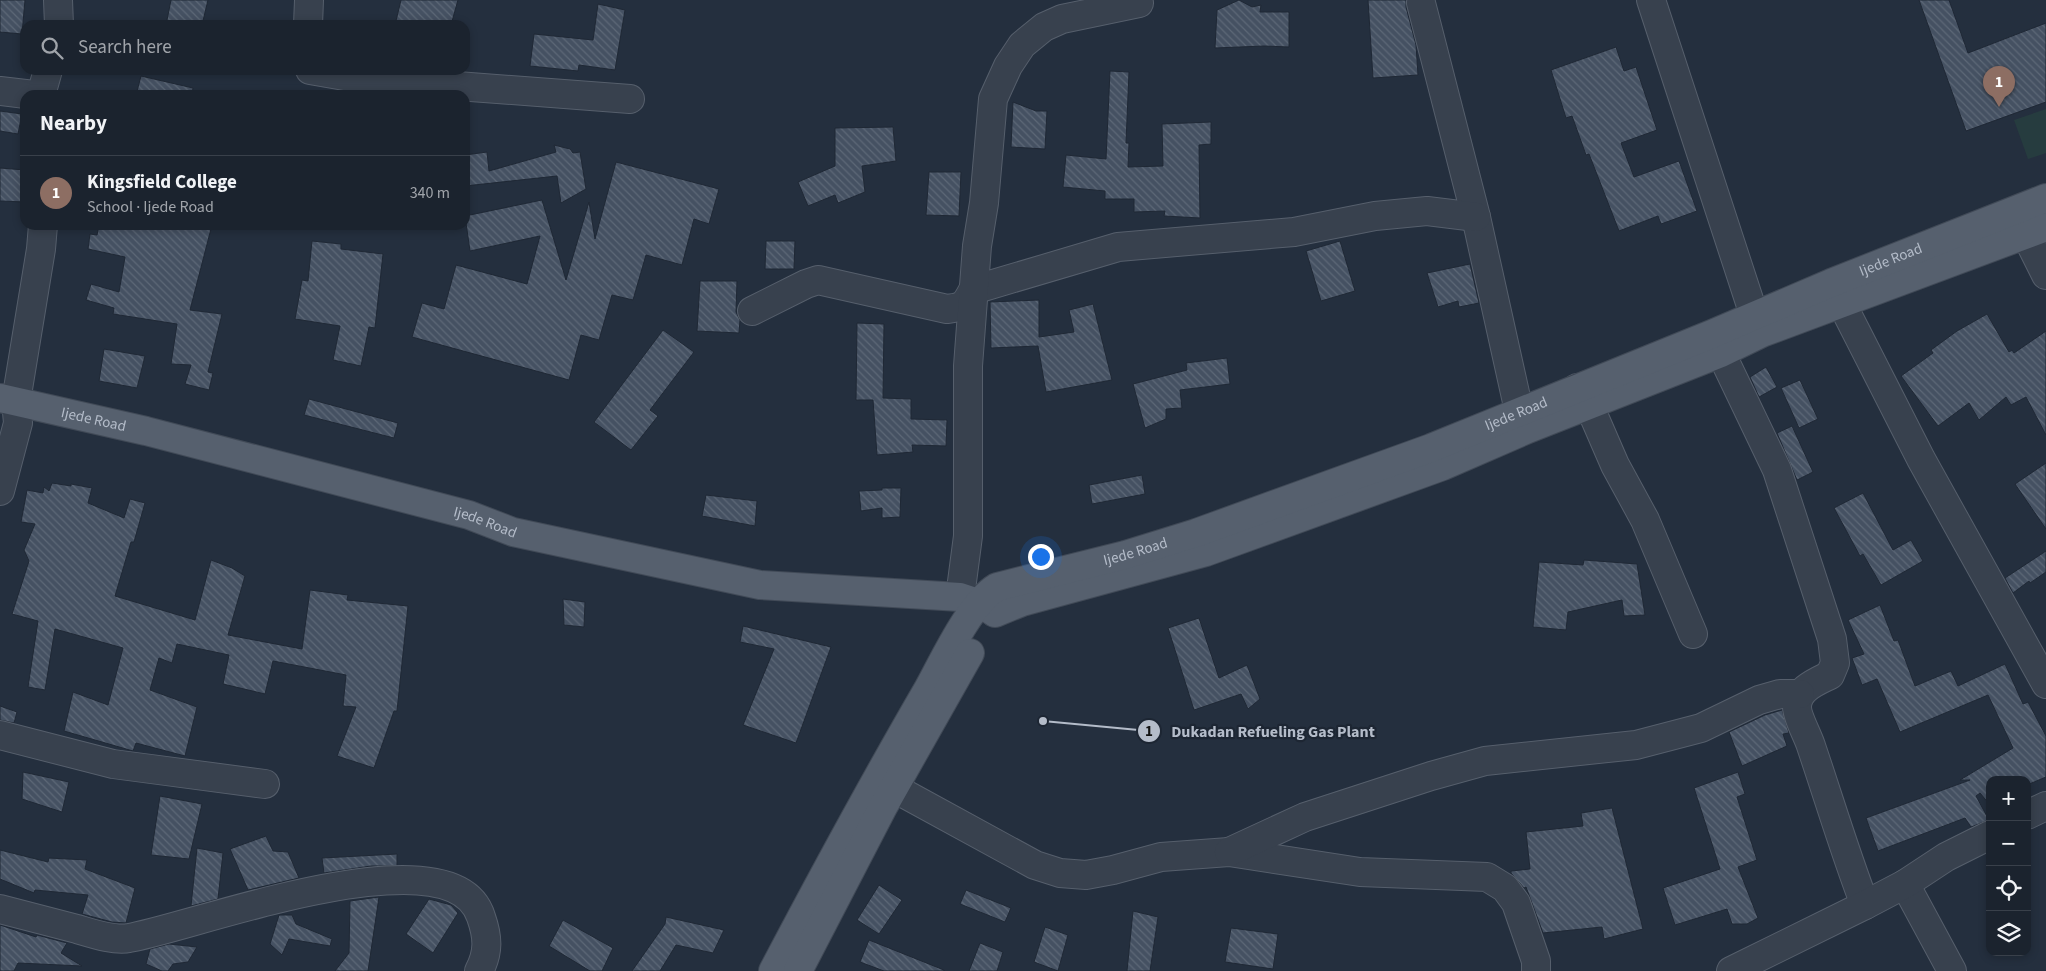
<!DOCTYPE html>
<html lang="en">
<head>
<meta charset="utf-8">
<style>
	body { margin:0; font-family:"Source Sans 3",sans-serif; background:#242b36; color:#f1f3f6 }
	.controls { position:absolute; right:15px; bottom:15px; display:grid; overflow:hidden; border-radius:10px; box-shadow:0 2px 8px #0003 }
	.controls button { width:45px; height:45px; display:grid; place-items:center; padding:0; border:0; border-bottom:1px solid #39404a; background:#1b232e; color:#f1f3f6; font:25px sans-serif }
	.you { position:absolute; left:1040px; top:556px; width:18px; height:18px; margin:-12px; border:4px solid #fff; border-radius:50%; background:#1a73e8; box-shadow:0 0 0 8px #1a73e833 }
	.badge { display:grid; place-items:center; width:32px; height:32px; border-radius:50%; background:#2563eb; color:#fff; font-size:16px; font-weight:700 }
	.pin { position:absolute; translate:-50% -41px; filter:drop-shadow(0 1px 2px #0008) }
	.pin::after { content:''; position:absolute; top:26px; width:18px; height:15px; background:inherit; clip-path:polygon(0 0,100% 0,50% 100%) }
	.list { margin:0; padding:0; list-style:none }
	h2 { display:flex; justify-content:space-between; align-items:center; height:65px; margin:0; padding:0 20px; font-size:21px }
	h2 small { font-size:16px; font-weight:400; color:#a0a4aa }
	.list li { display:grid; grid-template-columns:32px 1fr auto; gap:15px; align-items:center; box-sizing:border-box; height:75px; padding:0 20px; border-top:1px solid #39404a }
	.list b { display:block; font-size:19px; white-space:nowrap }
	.list p { margin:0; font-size:16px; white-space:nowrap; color:#a0a4aa }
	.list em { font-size:16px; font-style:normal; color:#a0a4aa }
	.icon { flex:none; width:28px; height:28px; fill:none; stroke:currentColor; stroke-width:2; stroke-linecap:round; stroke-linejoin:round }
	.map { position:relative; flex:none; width:2046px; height:971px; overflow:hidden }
	.search { position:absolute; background:#1b232e; box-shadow:0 2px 8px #0003; left:20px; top:20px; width:450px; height:55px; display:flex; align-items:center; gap:12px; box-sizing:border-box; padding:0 18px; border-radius:15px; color:#a0a4aa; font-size:19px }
	.panel { position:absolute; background:#1b232e; box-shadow:0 2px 8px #0003; left:20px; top:90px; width:450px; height:140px; border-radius:15px }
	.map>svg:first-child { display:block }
	.pitch { fill:#263c3f }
	.building { fill:url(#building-back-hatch); stroke:#1f2835 }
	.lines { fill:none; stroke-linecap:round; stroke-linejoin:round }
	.minor-casing { stroke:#565f6c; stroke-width:30 }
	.major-casing { stroke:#414a57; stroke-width:30 }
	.minor { stroke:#38414e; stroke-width:28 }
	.major { stroke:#56606e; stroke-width:28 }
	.labels { text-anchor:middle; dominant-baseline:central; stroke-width:4.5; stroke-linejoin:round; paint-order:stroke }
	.street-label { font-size:15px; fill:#b4bcc9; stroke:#1d2633 }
	.leader { fill:none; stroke:#b4bcc9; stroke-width:2 }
	.callout-dot { fill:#b4bcc9; stroke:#1d2633; stroke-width:2 }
	.mark-label { font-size:15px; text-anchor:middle; font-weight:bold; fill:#111 }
	.callout-label { font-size:16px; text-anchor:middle; font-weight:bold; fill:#b4bcc9; stroke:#1d2633; stroke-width:4.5; stroke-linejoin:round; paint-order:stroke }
</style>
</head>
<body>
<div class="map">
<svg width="2046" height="971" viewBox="0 0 2046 971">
	<defs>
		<pattern id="building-back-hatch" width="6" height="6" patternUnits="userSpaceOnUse" patternTransform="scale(1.25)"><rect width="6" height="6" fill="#455162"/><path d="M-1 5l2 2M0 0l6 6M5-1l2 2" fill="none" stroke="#5d6877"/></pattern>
	</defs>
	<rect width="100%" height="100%" fill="#242f3e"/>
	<path class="pitch" d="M2046,109v44l-18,6 -14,-39z"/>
	<g class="building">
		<path d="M0,0h25l-3,34 -22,-2z"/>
		<path d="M171,0h37l-6,25h-36z"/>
		<path d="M401,0h57l-7,25h-56z"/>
		<path d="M1239,0l13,7 9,-2 -1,7h29v35l-25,-1 -49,2 2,-38z"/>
		<path d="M1368,0h38v7l10,38 2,30 -45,3z"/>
		<path d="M1919,0h30l19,53 78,-30v79l-80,29z"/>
		<path d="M598,4l27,6 -10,60 -36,-5 -1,6 -48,-5 4,-32 59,6z"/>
		<path d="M1616,47l8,24 12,-4 21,63 -36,13 13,34 45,-16 18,50 -36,13 -3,-8 -39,15 -30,-77 -3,1 -14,-39 -6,2 -15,-48z"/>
		<path d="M1110,71l19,1 -3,71h3l-1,24 35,-1 -1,-42 49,-2v22l-12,1 1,73 -36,-2 1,-5 -31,1v-13h-29v-8l-42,-4 3,-32 40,4z"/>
		<path d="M141,76l52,12 -1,7h-56z"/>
		<path d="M1013,102l23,9h11l-2,38 -34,-2z"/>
		<path d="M0,111l22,3 -4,20 -18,-3z"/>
		<path d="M893,127l3,34 -34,5 3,26 -27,11 -3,-8 -27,11 -10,-24 37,-16v-38z"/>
		<path d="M554,145l16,4 3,4 7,-1 6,37 -25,14 -4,-27 -92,10v-31l22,-3 2,19 67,-19z"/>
		<path d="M616,162l103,27 -10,35 -15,-5 -12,46 -36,-10 -13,45 -21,-5 -13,45 -18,-5 -12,45 -157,-43 10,-34 22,6 12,-44 71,19 13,-48 -70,15 -5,-35 77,-16 24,80 23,-78 6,37z"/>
		<path d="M0,168l25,2v32l-25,-1z"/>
		<path d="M929,172h32l-2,44 -33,-1z"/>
		<path d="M99,225h113l-22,85 32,4 -14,58 5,1 -4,17 -24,-6 6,-19 -20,-1 6,-40 -64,-10 1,-6 -28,-8 5,-16 28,8 6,-35 -37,-8 2,-15 7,1z"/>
		<path d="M312,241l29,3v5l42,5 -8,74 -6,-1 -8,39 -28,-6 7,-34 -45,-7 7,-39 6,1z"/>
		<path d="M766,241h29l-1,28h-29z"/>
		<path d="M1340,241l15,50 -34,10 -15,-50z"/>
		<path d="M1470,264l9,39 -20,4 -1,-6 -20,6 -11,-34z"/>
		<path d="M700,281h37l-1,31 4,8 -1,13 -42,-2z"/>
		<path d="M1039,300v37l35,-5 -5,-22 24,-6 19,76 -66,12 -8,-46 -47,2 -1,-46z"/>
		<path d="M1987,314l22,38 3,-2 2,3 32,-22v104l-20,-38 -15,8 -5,-8 -27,23 -10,-17 -31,23 -37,-50 32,-23 -2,-3 26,-19z"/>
		<path d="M857,323l27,1 -1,74 28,1v20l36,1 -1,26 -34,-1 1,7 -36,3 -4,-55h-17z"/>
		<path d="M663,330l31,22 -44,58 8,6 -27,34 -37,-28z"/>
		<path d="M104,349l41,7 -8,32 -38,-7z"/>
		<path d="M1227,358l3,26 -50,6 2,18 -16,1v10l-21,9 -12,-44 54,-14 -1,-7z"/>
		<path d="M1766,367l11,20 -18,10 -9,-20z"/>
		<path d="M1800,380l18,39 -19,9 -18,-40z"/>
		<path d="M309,399l89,24 -4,15 -90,-23z"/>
		<path d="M1792,426l21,46 -16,8 -20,-47z"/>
		<path d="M2046,463v66l-31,-45z"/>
		<path d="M1142,475l3,19 -53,10 -3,-19z"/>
		<path d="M52,483l19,3v-2l21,4 -4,15 36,15 6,-19 15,4 -11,39h-3l-16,54 80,24 16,-60 21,8 13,8 -17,59 74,14 8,-59 38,5 -1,5 61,6 -11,105h-3l-20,57 -37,-12 19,-49 -13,-1 3,-31 -73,-14 -8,33 -42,-10 6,-29 -52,-11 -5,19 -13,-5 -9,32 47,17 -12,49 -49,-13 -3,8 -69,-20 9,-39 35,13 15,-57 -68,-19 -10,61 -17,-3 10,-66 -26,-7 17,-53 -5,-11 11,-26 -14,-2 6,-32 16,3 1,-6 5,4z"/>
		<path d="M882,488h19l-1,29 -18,1v-10l-21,3 -2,-20 23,-1z"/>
		<path d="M1863,493l30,57 18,-10 12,21 -42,24 -18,-31 -3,2 -26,-48z"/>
		<path d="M706,495l51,6 -2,25 -53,-10z"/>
		<path d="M2046,551v21l-16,11 -1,-2 -16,12 -8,-15z"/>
		<path d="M1584,560l53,4 8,51 -21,1 -2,-16 -54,12 -2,18 -33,-3 6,-65 44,3z"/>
		<path d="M563,599l22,3 -1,25 -20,-2z"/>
		<path d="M1880,605l14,36 4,-1 17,46 36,-15 7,15 47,-22 18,40 5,-2 18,34v41l-19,8v-5h-37v25l-10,-12 -4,3 13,24 -18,7 -6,-9 -87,33 -12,-33 104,-38h-10l53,-32 -25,-53 -88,37 -23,-53 -15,6 -10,-27 12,-4 -16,-34z"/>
		<path d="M1199,618l20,60 28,-13 13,34 -12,10 -7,-15 -47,16 -26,-82z"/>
		<path d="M743,626l88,21 -35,96 -53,-18 31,-76 -34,-7z"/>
		<path d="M0,706l17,6 -3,11 -14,-3z"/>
		<path d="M1782,710l7,23 -6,1 4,12 -45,20 -13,-34 36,-17z"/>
		<path d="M23,772l46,10 -7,30 -40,-13z"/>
		<path d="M1738,772l7,22 -8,3 20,63 -19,7 20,51 -11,6h-15l-5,-15 -52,16 -12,-37 57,-19 -26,-81z"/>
		<path d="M160,796l42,8 -13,55 -38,-4z"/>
		<path d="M1612,808l31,121 -39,10 -2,-12 -59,6 -17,-46 -2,1 -13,-15v-2l19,-2 -4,-37 57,-6 -2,-13z"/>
		<path d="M266,836l7,15 15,1 11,26 -51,12 -18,-41z"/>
		<path d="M197,848l26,5 -5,46 -27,7z"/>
		<path d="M0,850l48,12 1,-4 38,2 -2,9 50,19 -9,35 -14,-1 -30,-8 6,-19 -53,-5 -1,3 -34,-14z"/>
		<path d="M397,854v12h-26l-47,7 -2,-15z"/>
		<path d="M879,885l23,15 -23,34 -22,-14z"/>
		<path d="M966,890l45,18 -6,14 -45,-18z"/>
		<path d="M379,897l-11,74h-33l14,-18 1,-52z"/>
		<path d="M429,899l22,6 7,8 -25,40 -27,-19z"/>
		<path d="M1133,911l25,6 -8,54h-23z"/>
		<path d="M279,915h13l4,9 36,15 -2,7 -41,-7 -7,16 -12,-11z"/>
		<path d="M666,917l58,13 -11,23 -37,-8 -16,26h-28l33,-47z"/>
		<path d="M563,920l50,28 -11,23h-12l-41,-25z"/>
		<path d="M0,925l36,12 1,-2 30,8 -6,10 21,13 -64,-3 -4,8h-14z"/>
		<path d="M1045,927l23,8 -10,36 -24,-9z"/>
		<path d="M1231,928l47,6 -5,35 -48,-7z"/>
		<path d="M869,940l75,30v1h-60l-24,-9z"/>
		<path d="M980,943l23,9 -6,19h-28z"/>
		<path d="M169,944l28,3 -9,15 -15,2 -5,7h-6l-16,-7 4,-15z"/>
	</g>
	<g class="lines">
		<defs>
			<g id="minor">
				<path d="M58,0l1,25"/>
				<path d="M1651,0l103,315"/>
				<path d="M1421,3l55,214 43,194"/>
				<path d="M308,25l1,-25"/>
				<path d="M310,70l92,16 42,-1 186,14"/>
				<path d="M0,91l34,4"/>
				<path d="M41,95l7,-25"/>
				<path d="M2026,235l20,40"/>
				<path d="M1841,302l80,157 125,225"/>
				<path d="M752,311l54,-27 12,-4 129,29c17,-2 18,-4 26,-19l145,-43 176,-15 81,-16 52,-5 49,6"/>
				<path d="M1721,353l56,117 55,169 3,24 -5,12c-14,7 -33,14 -33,32 0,10 11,29 14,39 18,53 34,107 54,159"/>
				<path d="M1577,388l12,17 26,60 30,55 48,114"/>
				<path d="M0,491l18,-68 -2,-22 25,-152 2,-24"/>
				<path d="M960,597l8,-61v-170l9,-120 7,-43 9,-104 15,-33 14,-21 22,-18 18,-8 77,-16"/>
				<path d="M0,735l113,29 152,20"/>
				<path d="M894,788l141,77 25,8 26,2 27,-5 48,-13 68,-5 131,20 127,5 18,11 11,15 20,58v10"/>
				<path d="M2027,815l19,-9"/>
				<path d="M1229,852l76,-35 126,-41 54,-15 151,-16 65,-17 58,-28 21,-6h20"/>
				<path d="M1905,884l47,87"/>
				<path d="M0,909c26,7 51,13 77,20 14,4 37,12 52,9 62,-10 324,-111 352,-21 7,20 8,35 -2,54"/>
				<path d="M1731,971l134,-66 40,-21 41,-27 44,-22"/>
			</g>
			<g id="major">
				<path id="s1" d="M0,398l146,33 323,84 44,17 247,53 200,12 18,6 16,9"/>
				<path d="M995,613l27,-11 184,-50 237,-86 85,-37 193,-76 41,-20 284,-106"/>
				<path id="s2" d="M773,971c50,-95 101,-189 155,-282 16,-29 42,-86 69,-102l128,-32 71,-22 235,-85 281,-114 119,-51 215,-85"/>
				<path d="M798,971l85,-164 87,-154"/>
			</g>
		</defs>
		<use href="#minor" class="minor-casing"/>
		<use href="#major" class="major-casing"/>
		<use href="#minor" class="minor"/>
		<use href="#major" class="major"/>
	</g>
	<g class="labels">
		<g class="street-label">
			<text stroke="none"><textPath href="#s2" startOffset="1399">Ijede Road</textPath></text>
			<text stroke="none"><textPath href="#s2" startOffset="994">Ijede Road</textPath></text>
			<text stroke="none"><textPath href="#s1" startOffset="96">Ijede Road</textPath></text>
			<text stroke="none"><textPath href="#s1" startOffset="501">Ijede Road</textPath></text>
			<text stroke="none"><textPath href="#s2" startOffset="589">Ijede Road</textPath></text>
		</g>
	</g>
	<path class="leader" d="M1043 721L1149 731"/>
	<g class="callout-dot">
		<circle cx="1043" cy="721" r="5"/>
		<circle cx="1149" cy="731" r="12"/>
	</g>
	<g class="mark-label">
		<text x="1149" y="736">1</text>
	</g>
	<g class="callout-label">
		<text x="1273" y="737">Dukadan Refueling Gas Plant</text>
	</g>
</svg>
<div class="controls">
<button>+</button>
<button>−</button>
<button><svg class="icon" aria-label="locate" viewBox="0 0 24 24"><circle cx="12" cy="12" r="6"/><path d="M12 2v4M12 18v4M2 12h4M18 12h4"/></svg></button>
<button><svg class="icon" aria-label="layers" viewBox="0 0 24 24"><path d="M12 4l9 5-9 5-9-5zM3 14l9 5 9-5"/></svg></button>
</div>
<div class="you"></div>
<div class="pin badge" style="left:1999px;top:107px;background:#8d6e63">1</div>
<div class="search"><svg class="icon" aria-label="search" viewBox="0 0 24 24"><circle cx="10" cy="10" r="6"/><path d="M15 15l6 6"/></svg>Search here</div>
<section class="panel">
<h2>Nearby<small></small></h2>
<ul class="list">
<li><span class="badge" style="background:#8d6e63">1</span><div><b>Kingsfield College</b><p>School · Ijede Road</p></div><em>340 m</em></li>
</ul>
</section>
</div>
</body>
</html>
